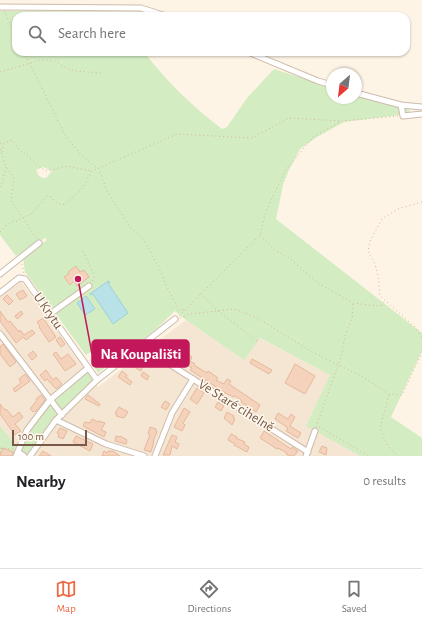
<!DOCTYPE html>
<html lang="en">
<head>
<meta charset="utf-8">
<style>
	body { margin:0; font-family:"Alegreya Sans",sans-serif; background:#f6f6f6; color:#202124 }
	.compass { position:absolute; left:326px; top:68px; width:36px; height:36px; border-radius:50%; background:#fff; box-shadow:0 1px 3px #0004; rotate:208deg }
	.scale { position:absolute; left:12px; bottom:10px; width:75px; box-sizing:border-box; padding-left:4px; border:2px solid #785a49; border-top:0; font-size:11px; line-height:14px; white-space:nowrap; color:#785a49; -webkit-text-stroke:3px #fff8ec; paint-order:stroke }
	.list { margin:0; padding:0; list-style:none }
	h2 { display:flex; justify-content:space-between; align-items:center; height:52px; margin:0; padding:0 16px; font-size:17px }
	h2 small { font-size:13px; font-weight:400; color:#757577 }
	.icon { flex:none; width:22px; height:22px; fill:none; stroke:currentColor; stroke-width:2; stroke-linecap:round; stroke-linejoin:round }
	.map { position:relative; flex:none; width:422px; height:456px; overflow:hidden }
	.search { position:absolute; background:#fff; box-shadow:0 1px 3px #0004; left:12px; right:12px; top:12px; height:44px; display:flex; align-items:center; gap:10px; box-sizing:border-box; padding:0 14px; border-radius:12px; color:#757577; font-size:15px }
	.sheet { height:112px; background:#fff }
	nav { display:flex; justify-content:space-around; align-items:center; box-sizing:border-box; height:56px; border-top:1px solid #e0e0e0; background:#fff; font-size:11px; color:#757577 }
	nav a { display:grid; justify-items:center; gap:2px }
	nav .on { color:#ec6b45 }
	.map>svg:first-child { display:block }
	.residential { fill:#f5e6d3 }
	.green { fill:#d3ecc2; fill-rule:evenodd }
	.water { fill:#b8e1e8; stroke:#9ed1da }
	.building { fill:#f4d2bb; stroke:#e7b89b }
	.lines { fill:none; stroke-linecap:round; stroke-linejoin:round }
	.minor-casing { stroke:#cfbbab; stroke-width:7 }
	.path { stroke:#d9b59e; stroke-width:1; stroke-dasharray:1 3; stroke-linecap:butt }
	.minor { stroke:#fff; stroke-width:5 }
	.labels { text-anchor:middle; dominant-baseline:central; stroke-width:3; stroke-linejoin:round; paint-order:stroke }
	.street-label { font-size:14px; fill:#785a49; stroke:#fff8ec }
	.leader { fill:none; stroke:#c2185b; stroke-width:1.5 }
	.callout-dot { fill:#c2185b; stroke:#fff8ec; stroke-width:1.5 }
	.callout { fill:#c2185b; stroke:#c2185b; stroke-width:1.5 }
	.callout-label { font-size:15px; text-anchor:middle; font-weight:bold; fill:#fff }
</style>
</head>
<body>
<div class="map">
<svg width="422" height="456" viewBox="0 0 422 456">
	<rect width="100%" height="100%" fill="#fdf4e5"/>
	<path class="residential" d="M21,281l77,106 88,-67 58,40 15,-22 71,37 -23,51 53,30h-360v-159z"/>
	<g class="green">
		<path d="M0,11l138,1 12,4h-134v36h128c24,31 47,53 78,77l5,-2 20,-29 27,-29 58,19v10h24v-3l21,7 33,8 -2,4 -64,8 -27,15 -17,12 -12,23 -5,13 -7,34 146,114v18l-31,66 31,21v18h-62l-54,-30 24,-51 -70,-37 -16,22 -58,-40 -11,-9 -20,19 -57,43 -5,-8 1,-15 -8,5 -61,-83 -2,-14 24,-18 -2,-2 -29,18 -16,-21zM43,167l9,4 -6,7h-3l-4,-2 -3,-6z"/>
		<path d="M87,371l6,9 -38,37 -27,38 -9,1c5,-17 21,-43 34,-56 11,-10 22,-19 34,-29z"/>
		<path d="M0,426l17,21 -3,9h-14z"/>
	</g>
	<g class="water">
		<path d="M108,281l2,1 -2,1 20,30 -15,11 -20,-30 -2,1 -1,-1z"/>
		<path d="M86,296l9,13 -10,6 -8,-12z"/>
	</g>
	<g class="building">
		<path d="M76,266l4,6 4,-2 5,7 -12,9 -3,-5 -4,4 -6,-8 5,-3 -1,-2z"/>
		<path d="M23,290l4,6 -7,4 -4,-6z"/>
		<path d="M7,295l6,6 -4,4 -6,-6z"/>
		<path d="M0,311l8,11 2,-1 9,11 1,-2 4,5 8,-5 3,3 -9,7 -3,-3 -7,6 -16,-22z"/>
		<path d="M21,311l2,3 -6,5 -2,-3z"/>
		<path d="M43,318l13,19 -7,5 -10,-15 1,-1 -3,-4z"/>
		<path d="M60,337l5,7 -4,3 -5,-7z"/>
		<path d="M169,340l4,3 -2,4 7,3 -1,3 4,2 -5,6 -7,-4 1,-2 -9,-6 4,-6 1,1z"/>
		<path d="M3,344l13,18 -6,5 -10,-13v-7z"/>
		<path d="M33,351l4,5 -5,4 -4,-5z"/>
		<path d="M56,352l5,7 7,-5 8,10 -11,7 -12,-17z"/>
		<path d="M186,353l6,4 -2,4 5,3 -1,1 13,8 1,-2 3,2 7,5 -2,2 8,4 3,-5 4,2 -2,3 31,21 -4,7 -15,-10 1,-1 -7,-5 -1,1 -7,-3 -37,-24 2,-2 -10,-6z"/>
		<path d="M139,359l5,4 -3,8 -7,-4z"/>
		<path d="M252,359l20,11 -3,4 -19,-11z"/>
		<path d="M295,364l20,12 -10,18 -20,-11z"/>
		<path d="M46,370l7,10 3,-3 6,7 -6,5 -9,-10 -2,2 -5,-6z"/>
		<path d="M122,371l5,4 -1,2 6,5 -2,3 -12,-8z"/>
		<path d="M143,372l6,4 -2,4 -6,-4z"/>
		<path d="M25,374l5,7 -15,11 -2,-3 8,-6 -2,-4z"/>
		<path d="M197,388l7,5 -7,11 -7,-5z"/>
		<path d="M41,395l4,5 -10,12 -1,-1 -1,1 -3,-3 7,-9 -1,-1z"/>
		<path d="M88,395l12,9 -1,2 -14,-7z"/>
		<path d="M165,401l5,3 -4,6 -5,-3z"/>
		<path d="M218,402l6,4 -3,5 -6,-4z"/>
		<path d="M0,404l5,6 1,-1 7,8 6,-5 4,5 -8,7 6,7 -6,4 -15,-21z"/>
		<path d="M119,407l9,5 -4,6 -8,-2 1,-2 -2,-1z"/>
		<path d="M184,408l6,4 -7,11 2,2 -3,6 -8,-4z"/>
		<path d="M227,412l7,4 -1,2 2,1 -3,6 -8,-7z"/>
		<path d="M278,413l10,6 3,-5 4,3 -5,9 11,7 -3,5 -12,-7 2,-3 -13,-9z"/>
		<path d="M92,419l6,3 1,-1 6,2 -4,7 5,2 -2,5 -21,-11 2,-4 5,1z"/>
		<path d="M150,427l6,2v2l1,1 -4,9h1l-3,11 -7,-2 6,-15 -2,-1z"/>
		<path d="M60,428l7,3 -4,8 -5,-2 1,-3 -2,-1z"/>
		<path d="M264,431l27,18 1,-2 6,4 -4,5h-5l-3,-2 1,-1 -9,-5 -1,1 -17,-11z"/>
		<path d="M231,434l6,3 -1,1 9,4 -1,2 5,3 -2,5 -13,-7 1,-1 -7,-4z"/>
		<path d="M172,435l5,2 -2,5 4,2 -2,5 -5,-3 -2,9h-7z"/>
		<path d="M76,436l17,8 -3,7 -17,-9z"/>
		<path d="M116,436l3,1 1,-1 7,4 -1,4 -11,-3z"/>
		<path d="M322,446l5,2 -1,7 -7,-3z"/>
		<path d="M3,448l10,4 -1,4h-12z"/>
		<path d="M43,451l8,5h-12z"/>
		<path d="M104,451l3,2 1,-2h5l7,5h-18z"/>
	</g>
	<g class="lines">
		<defs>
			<g id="minor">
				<path d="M0,7l141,1 25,8"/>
				<path d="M248,52l70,29 14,4"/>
				<path d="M356,93l45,12 21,2"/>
				<path d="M401,105l2,11 19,-2"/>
				<path d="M0,274l39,-31"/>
				<path d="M0,293l19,-15 6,1 72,101"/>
				<path d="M50,314l39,-28"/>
				<path d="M0,334l62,81"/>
				<path d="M141,346l167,106"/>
				<path d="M56,420l50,24 38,12"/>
				<path d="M18,452l6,4"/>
				<path d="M16,456l11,-26 23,-30 38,-32"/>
				<path d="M30,456l26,-36 41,-40 78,-61"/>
				<path d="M155,456l17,-43 21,-34"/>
				<path d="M306,456l9,-25"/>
			</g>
		</defs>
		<use href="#minor" class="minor-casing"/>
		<g class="path">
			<path d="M4,11l12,25"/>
			<path d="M24,52l41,83 15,19 19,15 8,22 23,36 13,11 19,36 2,7 15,29h5"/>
			<path d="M0,72l41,-12 14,1 11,7 9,3 27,2"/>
			<path d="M0,143h4"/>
			<path d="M0,149l6,18 8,10 -3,23 26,39"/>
			<path d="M2,152l2,-9 8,-3 7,9 26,22 6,-1 16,-4 24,5"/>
			<path d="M0,187l2,-3 4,-17"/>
			<path d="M422,202l-24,7 -16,10 -12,22 -2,10 7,13 3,12 2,20 35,31 7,10"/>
			<path d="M0,232l5,-6 7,-4 5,-1 14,-7 16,-18h3c4,4 8,10 15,8l18,-16 9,-17 85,-37 75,4 37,-20 53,3"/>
			<path d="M260,235l15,15 14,8 30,26 34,19 25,3 4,-1 2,-3"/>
			<path d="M83,251l11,23v4l-3,5"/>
			<path d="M22,264l2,10"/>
			<path d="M201,294l17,17 39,30"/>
			<path d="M179,316l81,-81 6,-24 19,-40 28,-34 29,-16 56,-5"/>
			<path d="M180,318l10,-4 44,-5 22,8 56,35 51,25 26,17 13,1 18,-38 2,-7"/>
			<path d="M389,395l-9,34 8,17 9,10"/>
			<path d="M316,427l25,-70 4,-21 7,-18 1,-15"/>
			<path d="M319,427l50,29"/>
			<path d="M0,448l14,1"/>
			<path d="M0,453l2,-5"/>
		</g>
		<use href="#minor" class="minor"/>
	</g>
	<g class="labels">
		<g class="street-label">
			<text transform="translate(48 311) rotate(55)">U Krytu</text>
			<text transform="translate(236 406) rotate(32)">Ve Staré cihelně</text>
		</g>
	</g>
	<path class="leader" d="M78 279L92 354"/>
	<circle class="callout-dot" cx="78" cy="279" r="4"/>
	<rect class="callout" x="92" y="340" width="97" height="27" rx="4"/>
	<g class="callout-label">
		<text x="141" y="359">Na Koupališti</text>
	</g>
</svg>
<svg class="compass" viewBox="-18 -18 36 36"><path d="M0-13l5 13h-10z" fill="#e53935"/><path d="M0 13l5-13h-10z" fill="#757577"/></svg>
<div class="scale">100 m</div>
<div class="search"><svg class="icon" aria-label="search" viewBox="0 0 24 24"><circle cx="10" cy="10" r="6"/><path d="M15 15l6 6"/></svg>Search here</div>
</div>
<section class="sheet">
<h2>Nearby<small>0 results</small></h2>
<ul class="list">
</ul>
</section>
<nav>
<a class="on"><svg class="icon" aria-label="map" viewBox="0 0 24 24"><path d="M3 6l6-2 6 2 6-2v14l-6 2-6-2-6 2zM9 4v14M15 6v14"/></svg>Map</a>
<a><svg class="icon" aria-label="directions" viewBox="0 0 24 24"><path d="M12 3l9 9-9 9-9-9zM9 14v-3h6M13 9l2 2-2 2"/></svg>Directions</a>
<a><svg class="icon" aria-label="saved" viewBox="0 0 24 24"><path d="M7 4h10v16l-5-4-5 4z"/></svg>Saved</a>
</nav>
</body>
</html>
